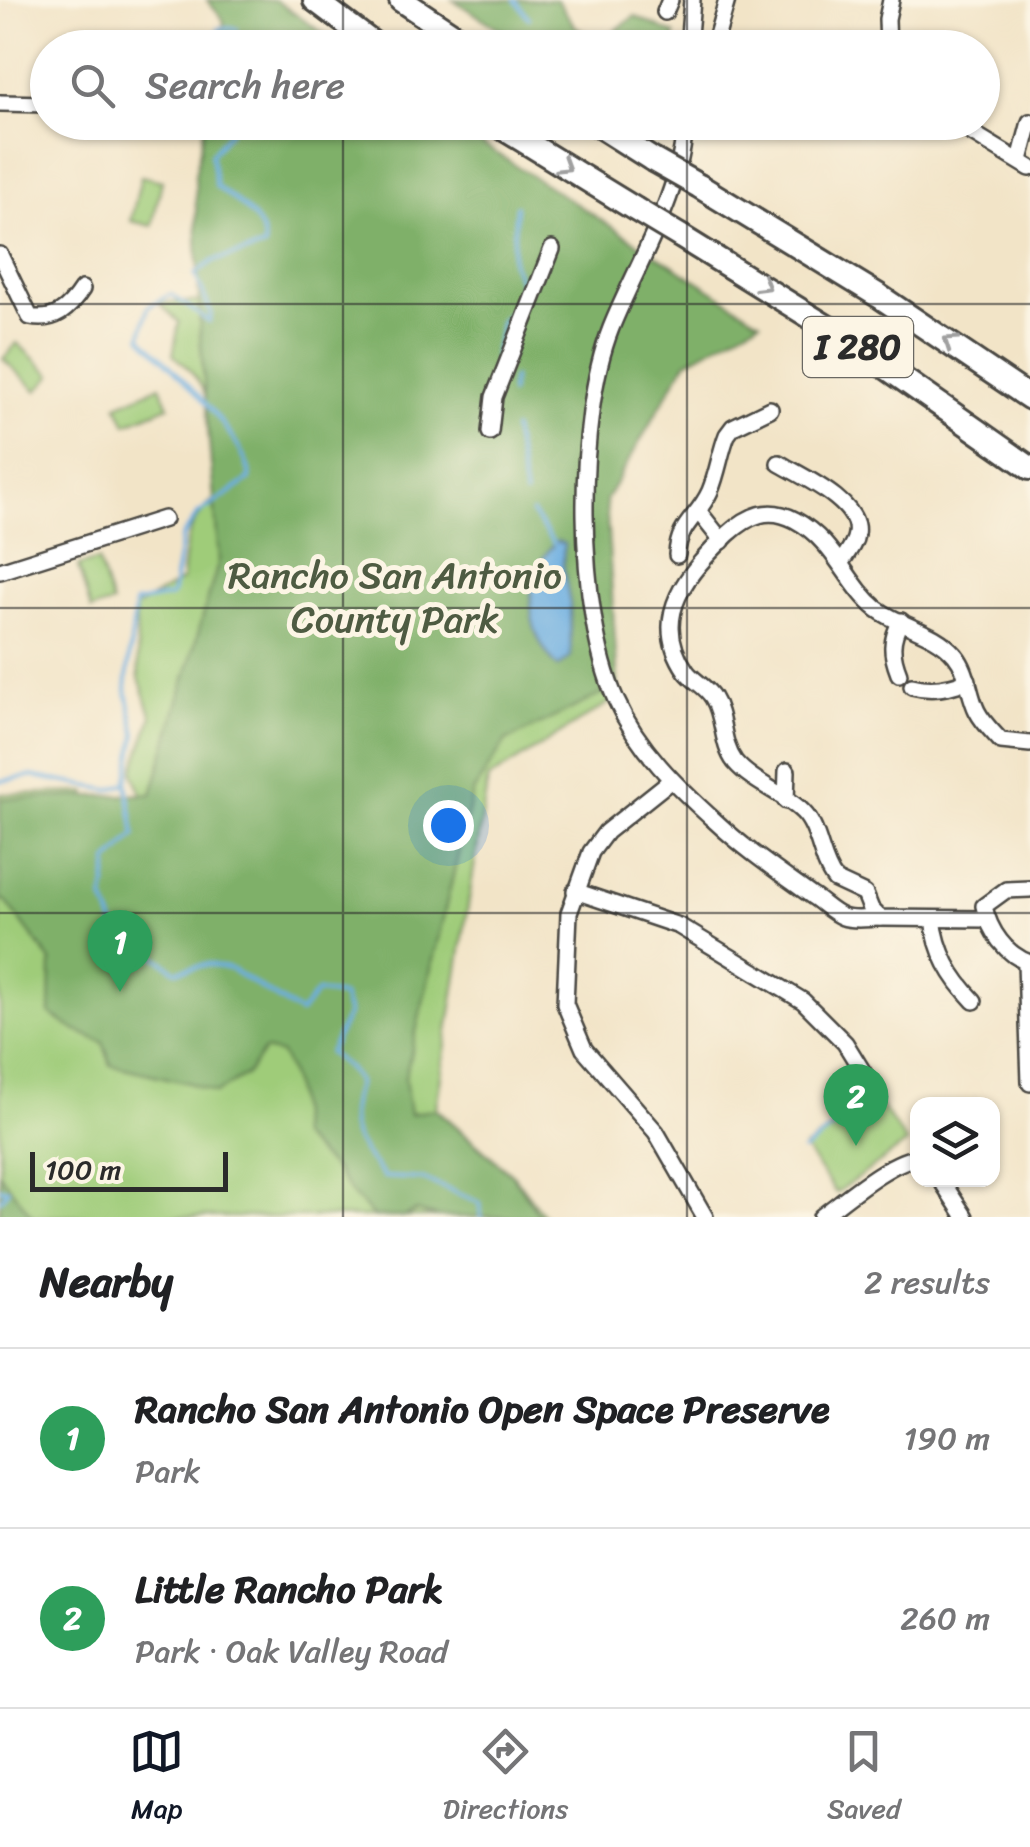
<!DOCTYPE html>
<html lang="en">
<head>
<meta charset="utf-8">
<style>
	body { margin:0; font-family:Sriracha,sans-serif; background:#f6f6f6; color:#202124 }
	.controls { position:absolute; right:30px; bottom:30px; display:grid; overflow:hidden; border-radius:20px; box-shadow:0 2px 8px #0004 }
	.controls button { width:90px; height:90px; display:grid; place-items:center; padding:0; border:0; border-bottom:2px solid #e0e0e0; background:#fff; color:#202124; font:50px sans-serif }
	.scale { position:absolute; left:30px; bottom:25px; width:198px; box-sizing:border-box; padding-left:10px; border:5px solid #2b2b2b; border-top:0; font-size:28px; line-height:35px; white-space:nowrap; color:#2b2b2b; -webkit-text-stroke:8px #fcf5e5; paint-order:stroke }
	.you { position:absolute; left:448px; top:825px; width:35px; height:35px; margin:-25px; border:8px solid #fff; border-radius:50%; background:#1a73e8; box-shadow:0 0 0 15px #1a73e833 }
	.badge { display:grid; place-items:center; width:65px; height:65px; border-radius:50%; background:#111827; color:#fff; font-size:32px; font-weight:700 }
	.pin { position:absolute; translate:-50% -82px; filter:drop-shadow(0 2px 5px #0008) }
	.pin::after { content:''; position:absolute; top:52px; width:35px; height:30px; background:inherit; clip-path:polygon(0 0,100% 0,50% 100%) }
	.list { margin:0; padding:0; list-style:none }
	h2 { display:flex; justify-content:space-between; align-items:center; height:130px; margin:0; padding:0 40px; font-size:42px }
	h2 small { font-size:32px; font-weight:400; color:#757577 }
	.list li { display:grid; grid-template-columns:65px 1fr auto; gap:30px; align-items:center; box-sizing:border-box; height:180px; padding:0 40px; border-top:2px solid #e0e0e0 }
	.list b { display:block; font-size:38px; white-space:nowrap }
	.list p { margin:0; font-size:32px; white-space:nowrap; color:#757577 }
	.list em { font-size:32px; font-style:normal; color:#757577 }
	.icon { flex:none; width:55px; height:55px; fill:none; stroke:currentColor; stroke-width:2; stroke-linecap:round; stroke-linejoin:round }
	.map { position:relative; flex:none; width:1030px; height:1217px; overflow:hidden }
	.search { position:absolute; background:#fff; box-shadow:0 2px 8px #0004; left:30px; right:30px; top:30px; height:110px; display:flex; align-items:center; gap:25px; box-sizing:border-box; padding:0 35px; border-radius:55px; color:#757577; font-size:38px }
	.sheet { height:490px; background:#fff }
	nav { display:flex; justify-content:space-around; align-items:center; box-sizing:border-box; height:140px; border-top:2px solid #e0e0e0; background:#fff; font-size:28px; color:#757577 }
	nav a { display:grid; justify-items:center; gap:5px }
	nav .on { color:#111827 }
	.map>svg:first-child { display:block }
	.green { fill:#9fcc79; stroke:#657c52; stroke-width:2.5 }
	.forest { fill:#7fb069; stroke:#556e4a; stroke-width:2.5 }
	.water { fill:#6caee1; stroke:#4c6c86; stroke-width:2.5 }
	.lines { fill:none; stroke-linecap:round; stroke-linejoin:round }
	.stream { stroke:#6caee1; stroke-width:4 }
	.minor-casing { stroke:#494742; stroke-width:20 }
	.highway-casing { stroke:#494742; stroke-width:28 }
	.minor { stroke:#fff; stroke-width:15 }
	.highway { stroke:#fff; stroke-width:22 }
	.highway-bridge-casing { stroke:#494742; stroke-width:28; stroke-linecap:butt }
	.highway-bridge { stroke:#fff; stroke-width:22 }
	.oneway { stroke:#a0a0a0 }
	.grid { fill:none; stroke:#2b2b2b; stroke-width:2.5; stroke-opacity:0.55 }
	.labels { text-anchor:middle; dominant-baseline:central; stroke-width:10; stroke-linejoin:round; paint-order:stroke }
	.shield { fill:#fcf5e5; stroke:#6a6863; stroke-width:2.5 }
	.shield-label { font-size:35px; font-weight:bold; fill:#2b2b2b }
	.park-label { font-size:38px; fill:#4e5b42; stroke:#fcf5e5 }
</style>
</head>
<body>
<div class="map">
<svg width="1030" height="1217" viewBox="0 0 1030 1217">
	<rect width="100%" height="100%" fill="#fcf5e5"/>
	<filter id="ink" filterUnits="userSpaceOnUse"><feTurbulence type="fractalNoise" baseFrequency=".01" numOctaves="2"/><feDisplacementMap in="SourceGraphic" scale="20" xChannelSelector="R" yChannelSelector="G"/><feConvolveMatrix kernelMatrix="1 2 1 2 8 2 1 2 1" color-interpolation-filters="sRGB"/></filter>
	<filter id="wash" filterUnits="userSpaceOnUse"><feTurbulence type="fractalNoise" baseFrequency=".0048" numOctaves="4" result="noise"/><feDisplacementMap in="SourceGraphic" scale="40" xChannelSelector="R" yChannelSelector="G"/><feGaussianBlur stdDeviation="2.25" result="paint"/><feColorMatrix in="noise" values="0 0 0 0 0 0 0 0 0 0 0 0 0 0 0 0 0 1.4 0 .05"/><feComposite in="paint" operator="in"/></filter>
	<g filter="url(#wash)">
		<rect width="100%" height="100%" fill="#f2e4c7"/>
		<g class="green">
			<path d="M141,176l21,5 -10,45 -21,-5z"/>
			<path d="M215,301l378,34 22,364 -127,80 -52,329 79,69 30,40h-545v-423l86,-2 15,64 42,-59 -10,-25 19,-55 -13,-39 -4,-70 47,-28c3,-43 7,-62 43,-89 -9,-48 -8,-106 -52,-136l6,-33 -20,-19z"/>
			<path d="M17,343l35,32 -15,16 -34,-32z"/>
			<path d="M160,386l9,20 -43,18 -9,-19z"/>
			<path d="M98,560l14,44 -21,6 -13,-44z"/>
			<path d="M875,1098l32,45 -71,50 -32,-45z"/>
		</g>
		<g class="forest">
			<path d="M207,0h68l68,47h-124l5,-26z"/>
			<path d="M453,0h104l18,26 25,16 35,-26 39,18 2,13h-148z"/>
			<path d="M205,123h244l311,198 -74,41 -80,138 12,186 -112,55 -33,51 -68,286 5,36 25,-5 78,67 27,41h-102l-22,-6 -13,6h-29l-23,-24 -15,-22 -37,-34c-1,-31 -3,-56 -18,-83l-17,-4 -17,24 -31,19 -27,-10 -78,-18 -8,-23 -27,-11 -26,-17 1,-53 -46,-61h-5v-101l152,-5 67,-234 -19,-225 -5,-160z"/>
			<path d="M0,1174l33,43h-33z"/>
		</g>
		<path class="water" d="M557,541l7,3 -1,21 7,39 1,53 -13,10c-35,-37 -37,-90 -1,-126z"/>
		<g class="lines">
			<g class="stream">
				<path d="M515,0l14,18"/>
				<path d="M207,48l13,-20 17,1"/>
				<path d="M237,122l-26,33 5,31c20,16 49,32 49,61l-52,14 -18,13 16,39 -2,9 -38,-28 -23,13 -7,30c29,29 108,102 109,142l-52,35 -16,23 -10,59 -37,7 -9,85 10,46 -9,49 8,52 -26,26 -5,38 15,38 32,16 25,18 33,-7 22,5 69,44 17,-21 25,4 6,18 -19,39 19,15 10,14c-16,47 -4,59 26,95l39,2 57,24 1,14"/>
				<path d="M495,356l6,-35 15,-13 6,-22 -10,-24 4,-56"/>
				<path d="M510,394l3,-16"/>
				<path d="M513,429l12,66"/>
				<path d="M532,513l22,31"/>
				<path d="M0,781l32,-5 78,14 17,-7"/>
				<path d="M803,1151l63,-49"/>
				<path d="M0,1188l8,2 -8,10"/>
			</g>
		</g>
	</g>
	<g filter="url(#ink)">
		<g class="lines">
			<defs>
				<g id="minor">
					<path d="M665,12l5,-12"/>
					<path d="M714,46l13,-46"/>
					<path d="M688,48l4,-48"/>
					<path d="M888,48l-1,-29 4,-19"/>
					<path d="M0,103l48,1"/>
					<path d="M685,122c-3,72 -48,141 -74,206 -36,91 -35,283 5,372 22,49 61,87 100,122 30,28 63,50 96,74 10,6 20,17 31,21 10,4 27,1 37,1"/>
					<path d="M954,122l76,46"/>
					<path d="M1020,160l10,-38"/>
					<path d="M0,255l30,62c25,5 39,-8 52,-28"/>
					<path d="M490,432l4,-35 58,-148"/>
					<path d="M779,463c22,13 83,40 77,71 -1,10 -9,19 -14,27"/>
					<path d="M699,512l23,29"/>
					<path d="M677,555c1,-31 21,-37 33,-64 8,-19 10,-38 17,-56l6,-8 37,-18"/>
					<path d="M0,571l164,-52"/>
					<path d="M899,674c-8,-20 -9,-34 2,-53"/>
					<path d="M912,686c19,5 38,2 56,-6"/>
					<path d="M670,781l-64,51 -15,20 -22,61 -4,91 19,45 72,83 49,85"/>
					<path d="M786,801l1,-30"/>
					<path d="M1030,889l-24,1 -22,16c5,25 22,49 46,57"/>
					<path d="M575,891l104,35 124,75 42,42 24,39"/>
					<path d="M933,919c4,34 18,58 41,82"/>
					<path d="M986,919l-106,-1 -9,-9 -6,-15 -30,-14c-15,-19 -15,-51 -32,-68 -19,-19 -50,-29 -68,-50 -14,-18 -10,-45 -22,-64 -6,-11 -20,-17 -27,-27 -38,-55 3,-99 42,-137 21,-19 41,-28 67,-14 41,22 51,64 82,89 24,18 58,22 78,46 14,17 13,38 22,56 6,12 16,21 24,30l29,3"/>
					<path d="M1026,963l4,120"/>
					<path d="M941,1180l24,37"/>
					<path d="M821,1217c22,-16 72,-59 97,-59"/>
				</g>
				<g id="highway">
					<path d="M315,0l64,48"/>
					<path d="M401,0l72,48"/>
					<path d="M493,122l142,87"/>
					<path d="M593,122l60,38"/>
					<path d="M699,186l180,110 151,102"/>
					<path d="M680,236l163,101 187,131"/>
				</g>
			</defs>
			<use href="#minor" class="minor-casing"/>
			<use href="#highway" class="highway-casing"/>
			<use href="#minor" class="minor"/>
			<use href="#highway" class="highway"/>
			<defs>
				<g id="highway-bridge">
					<path d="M653,160l46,26"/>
					<path d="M635,209l45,27"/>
				</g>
			</defs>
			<use href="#highway-bridge" class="highway-bridge-casing"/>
			<use href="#highway-bridge" class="highway-bridge"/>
		</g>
		<defs><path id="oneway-chevron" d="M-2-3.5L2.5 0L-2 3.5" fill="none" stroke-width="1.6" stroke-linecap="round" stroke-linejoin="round" transform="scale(2.5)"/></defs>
		<g class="oneway">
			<use href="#oneway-chevron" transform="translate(564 166) rotate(32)"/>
			<use href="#oneway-chevron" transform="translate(764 285) rotate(31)"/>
			<use href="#oneway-chevron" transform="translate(950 342) rotate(-146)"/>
		</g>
	</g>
	<path class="grid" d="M343,0v48M687,0v48M343,122v1095M687,122v1095M0,304h1030M0,608h1030M0,913h1030"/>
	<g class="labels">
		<rect class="shield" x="803" y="317" width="110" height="60" rx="8"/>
		<g class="shield-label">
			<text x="858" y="347">I 280</text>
		</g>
		<g class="park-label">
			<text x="395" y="575">Rancho San Antonio<tspan x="395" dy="44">County Park</tspan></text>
		</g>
	</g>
</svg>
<div class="controls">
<button><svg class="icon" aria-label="layers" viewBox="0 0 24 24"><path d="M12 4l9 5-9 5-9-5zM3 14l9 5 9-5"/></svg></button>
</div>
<div class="scale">100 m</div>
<div class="you"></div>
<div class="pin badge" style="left:120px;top:992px;background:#2e9e5b">1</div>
<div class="pin badge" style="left:856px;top:1146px;background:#2e9e5b">2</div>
<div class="search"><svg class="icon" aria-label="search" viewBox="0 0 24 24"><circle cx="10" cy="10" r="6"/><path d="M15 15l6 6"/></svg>Search here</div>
</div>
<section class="sheet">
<h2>Nearby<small>2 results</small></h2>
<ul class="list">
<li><span class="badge" style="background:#2e9e5b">1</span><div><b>Rancho San Antonio Open Space Preserve</b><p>Park</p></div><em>190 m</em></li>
<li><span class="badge" style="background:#2e9e5b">2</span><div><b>Little Rancho Park</b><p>Park · Oak Valley Road</p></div><em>260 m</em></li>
</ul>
</section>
<nav>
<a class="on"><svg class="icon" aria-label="map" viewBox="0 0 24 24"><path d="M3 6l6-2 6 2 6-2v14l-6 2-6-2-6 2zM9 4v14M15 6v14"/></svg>Map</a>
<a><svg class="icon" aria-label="directions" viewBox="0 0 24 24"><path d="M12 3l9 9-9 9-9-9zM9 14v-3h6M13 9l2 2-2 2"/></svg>Directions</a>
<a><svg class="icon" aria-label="saved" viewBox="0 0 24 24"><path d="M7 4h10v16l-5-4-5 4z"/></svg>Saved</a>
</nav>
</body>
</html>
